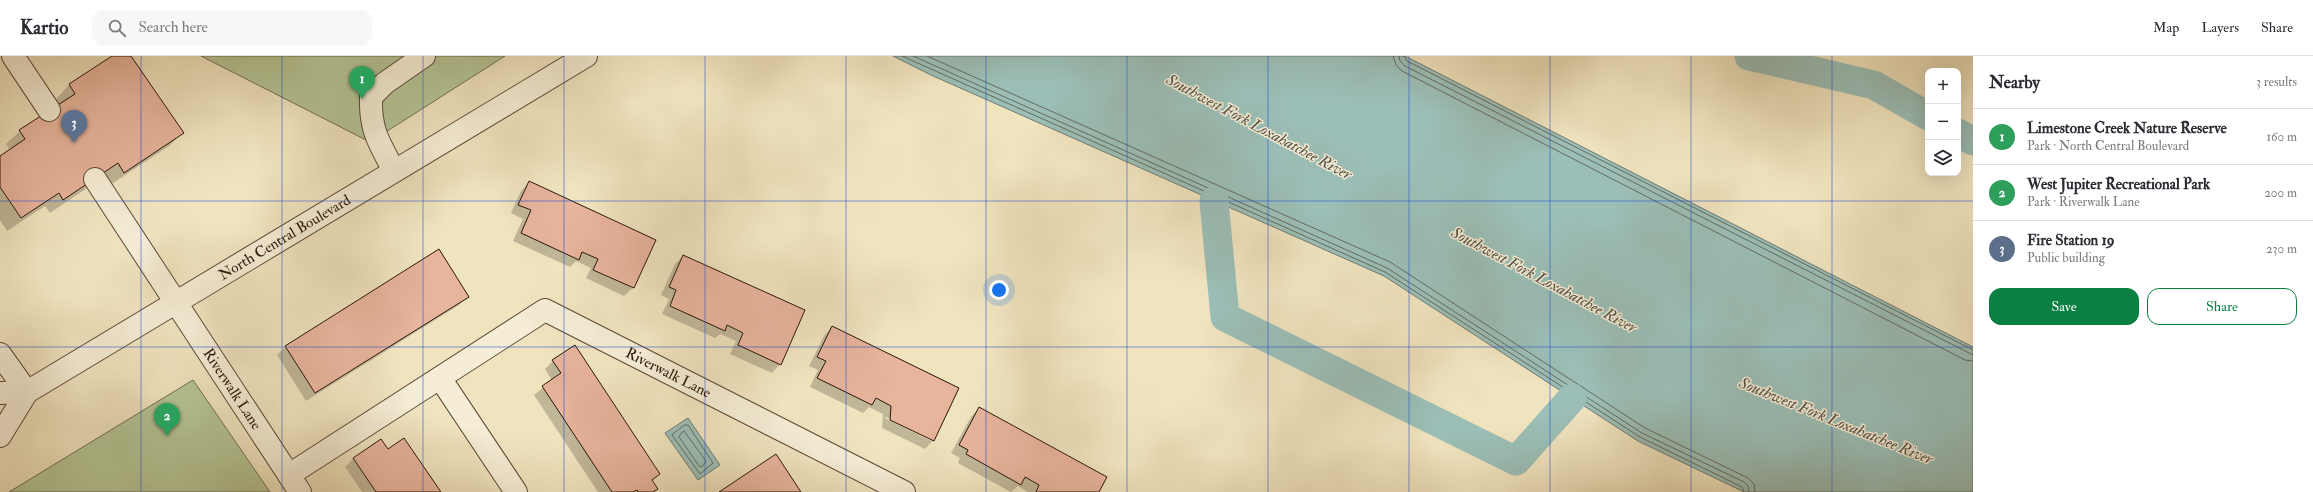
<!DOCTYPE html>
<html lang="en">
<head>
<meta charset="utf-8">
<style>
	body { margin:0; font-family:"IM FELL Double Pica",serif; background:#f7f7f7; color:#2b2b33 }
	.controls { position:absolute; right:12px; top:12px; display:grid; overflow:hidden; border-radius:8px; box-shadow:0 4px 16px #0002 }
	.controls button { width:36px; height:36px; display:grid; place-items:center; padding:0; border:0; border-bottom:1px solid #e1e1e2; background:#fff; color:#2b2b33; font:20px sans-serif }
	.you { position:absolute; left:999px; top:234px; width:14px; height:14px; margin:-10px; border:3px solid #fff; border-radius:50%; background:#1a73e8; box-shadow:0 0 0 6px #1a73e833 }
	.badge { display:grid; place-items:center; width:26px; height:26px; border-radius:50%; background:#0b8043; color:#fff; font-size:13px; font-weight:700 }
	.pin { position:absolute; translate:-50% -33px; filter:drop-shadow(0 1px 2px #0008) }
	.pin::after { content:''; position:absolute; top:21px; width:14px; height:12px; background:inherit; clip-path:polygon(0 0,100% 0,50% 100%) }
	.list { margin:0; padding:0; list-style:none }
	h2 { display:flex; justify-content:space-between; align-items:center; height:52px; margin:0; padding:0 16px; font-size:17px }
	h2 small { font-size:13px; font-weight:400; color:#7c7c81 }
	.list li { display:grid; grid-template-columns:26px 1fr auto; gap:12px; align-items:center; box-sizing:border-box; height:56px; padding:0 16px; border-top:1px solid #e1e1e2 }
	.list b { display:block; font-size:15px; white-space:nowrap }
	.list p { margin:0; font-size:13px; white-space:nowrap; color:#7c7c81 }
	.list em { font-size:13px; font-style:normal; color:#7c7c81 }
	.actions { display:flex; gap:8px; padding:12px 16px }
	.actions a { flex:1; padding:9px 0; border:1px solid #0b8043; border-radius:12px; text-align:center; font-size:14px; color:#0b8043 }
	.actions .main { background:#0b8043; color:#fff }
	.icon { flex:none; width:22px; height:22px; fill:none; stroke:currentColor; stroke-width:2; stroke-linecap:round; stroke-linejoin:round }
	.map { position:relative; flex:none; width:1973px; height:436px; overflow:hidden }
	header { display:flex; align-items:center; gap:24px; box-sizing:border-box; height:56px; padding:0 20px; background:#fff; border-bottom:1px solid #e1e1e2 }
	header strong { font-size:19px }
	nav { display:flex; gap:22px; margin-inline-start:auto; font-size:14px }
	.search { width:280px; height:36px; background:#f7f7f7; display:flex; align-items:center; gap:10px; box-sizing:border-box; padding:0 14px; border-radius:12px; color:#7c7c81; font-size:15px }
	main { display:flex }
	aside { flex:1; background:#fff }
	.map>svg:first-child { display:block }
	.green { fill:#b5c596; stroke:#706d50 }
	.water { fill:#9bbeb6; stroke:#6f7a72 }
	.shadow { fill:#0003; fill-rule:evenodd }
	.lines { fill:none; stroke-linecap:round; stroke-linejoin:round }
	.shore { stroke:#646a60; stroke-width:1 }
	.canal { stroke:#9bbeb6; stroke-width:29 }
	.building { fill:#e7b49c; stroke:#2c150b }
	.minor-casing { stroke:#5d4938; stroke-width:24 }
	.minor { stroke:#f5edd5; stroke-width:22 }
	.grid { fill:none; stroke:#1d4ed8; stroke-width:1; stroke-opacity:0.55 }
	.labels { text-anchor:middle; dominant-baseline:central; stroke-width:3; stroke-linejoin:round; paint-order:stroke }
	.street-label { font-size:15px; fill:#2c150b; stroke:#f5edd5 }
	.water-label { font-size:16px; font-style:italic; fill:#535047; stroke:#f5edd5 }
</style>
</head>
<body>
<header>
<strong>Kartio</strong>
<div class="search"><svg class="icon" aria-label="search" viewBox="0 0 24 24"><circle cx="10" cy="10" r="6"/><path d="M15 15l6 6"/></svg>Search here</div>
<nav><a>Map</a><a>Layers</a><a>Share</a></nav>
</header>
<main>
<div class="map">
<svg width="1973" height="436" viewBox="0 0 1973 436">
	<rect width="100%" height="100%" fill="#f0e4bf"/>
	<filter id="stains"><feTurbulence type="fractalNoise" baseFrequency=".005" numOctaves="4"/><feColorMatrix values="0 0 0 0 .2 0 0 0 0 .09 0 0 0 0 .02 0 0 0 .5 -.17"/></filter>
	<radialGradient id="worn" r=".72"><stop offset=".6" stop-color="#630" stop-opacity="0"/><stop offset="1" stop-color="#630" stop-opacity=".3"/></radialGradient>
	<g class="green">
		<path d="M201,0h304l-135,86z"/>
		<path d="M193,324l77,112h-261z"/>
	</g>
	<g class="water">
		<path d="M893,0h512l568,291v145h-229l-106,-51 -254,-165 -453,-201z"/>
		<path d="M688,362l32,47 -22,15 -33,-47z"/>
	</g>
	<g class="shadow">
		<path d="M113,0h17l52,77 -13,13 -59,39 -5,-9 -55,37 -5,-7 -38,25 -7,-11v-63l10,-7 -4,-6 14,-13 40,-26 -4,-6 13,-14z"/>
		<path d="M529,126l126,58 -22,48 -9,8 -38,-18 5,-10 -15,-7 -6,6 -57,-26 10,-22 -12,-6 10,-22z"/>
		<path d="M438,194l30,47 -9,8 -153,96 -29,-46 8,-8z"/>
		<path d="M683,200l97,108 -8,9 -42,-19 6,-13 -16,-7 -5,4 -53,-24 7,-15 -8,-4 14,-31z"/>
		<path d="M832,271l101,113 -8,9 -43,-21 1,-14 -14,-7 -6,6 -53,-26 8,-17 -9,-4 15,-30zM886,361l45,21v3l-46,-23z"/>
		<path d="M553,305l106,113 -7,7 5,8 -4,3h-55l-64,-97 18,-15 -7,-11z"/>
		<path d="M979,352l119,84h-70l-10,-6 -7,6 -53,-29 2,-5 -9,-5 20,-36z"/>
		<path d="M381,384l7,10 52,42h-78l-17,-25 8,-8z"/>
	</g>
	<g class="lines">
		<g class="shore">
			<path d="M902,0l483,216 255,165 102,50 2,5"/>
			<path d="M913,0l474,212 255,165 102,49 4,4 1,6"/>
			<path d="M927,0l463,206 255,166 103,50 6,6 1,8"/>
			<path d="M1393,0l3,9 6,6 563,289 8,1"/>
			<path d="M1399,0l1,5 5,5 568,289"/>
			<path d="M1404,0l3,5 566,289"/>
			<path d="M685,369h3l25,38 -13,11 -28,-39z"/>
			<path d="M684,375l22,30 -4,6 -3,-1 -20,-29z"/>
		</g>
		<g class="canal">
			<path d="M1749,0l125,29 54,31"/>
			<path d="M1958,77l15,8"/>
			<path d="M1214,145l11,116 291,144 56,-63"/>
		</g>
	</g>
	<g class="building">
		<path d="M112,0h19l53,77 -60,40 -6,-10 -55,37 -4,-7 -38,25 -21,-31v-31l25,-17 -6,-9 56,-36 -6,-10z"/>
		<path d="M529,125l127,59 -22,48 -41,-18 5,-11 -16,-7 -3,8 -58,-27 10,-23 -13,-5z"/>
		<path d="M439,193l30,48 -154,96 -30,-47z"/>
		<path d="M683,199l122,55 -24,55 -43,-20 5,-12 -16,-8 -2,6 -55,-25 6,-16 -7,-3z"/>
		<path d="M832,270l127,62 -25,53 -44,-21 1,-14 -15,-8 -4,7 -55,-27 9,-17 -9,-4z"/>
		<path d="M575,289l85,129 -8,6 6,9 -5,3h-15l-1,-2 -4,2h-21l-70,-106 19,-13 -9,-13z"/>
		<path d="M979,351l128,70 -8,15h-63l3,-7 -14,-8 -4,8 -55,-31 2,-4 -9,-5z"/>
		<path d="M404,382l37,54h-65l-23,-34 28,-19 7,10z"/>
		<path d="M776,398l25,38h-82z"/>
	</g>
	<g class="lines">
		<defs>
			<g id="minor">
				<path d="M13,0l36,54"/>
				<path d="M394,115c-15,-29 -24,-40 -23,-74l14,-14 39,-27"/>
				<path id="s1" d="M95,123l205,313"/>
				<path d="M0,298l27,38"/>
				<path d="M440,322l76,114"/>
				<path d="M0,337l27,-1"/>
				<path id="s2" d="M0,380l27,-44 559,-336"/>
				<path id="s3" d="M289,419l256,-165 359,182"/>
			</g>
		</defs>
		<use href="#minor" class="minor-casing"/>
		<use href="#minor" class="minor"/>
	</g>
	<path class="grid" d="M141,0v436M282,0v436M423,0v436M564,0v436M705,0v436M846,0v436M986,0v436M1127,0v436M1268,0v436M1409,0v436M1550,0v436M1691,0v436M1832,0v436M0,145h1973M0,291h1973"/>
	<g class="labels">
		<g class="street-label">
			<text stroke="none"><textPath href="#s2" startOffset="352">North Central Boulevard</textPath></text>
			<text stroke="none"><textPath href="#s3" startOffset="443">Riverwalk Lane</textPath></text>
			<text stroke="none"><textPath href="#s1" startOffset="251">Riverwalk Lane</textPath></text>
		</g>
		<g class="water-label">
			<text transform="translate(1259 71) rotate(28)">Southwest Fork Loxahatchee River</text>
			<text transform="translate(1544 224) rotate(28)">Southwest Fork Loxahatchee River</text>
			<text transform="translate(1836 365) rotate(22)">Southwest Fork Loxahatchee River</text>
		</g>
	</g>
	<rect width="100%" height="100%" filter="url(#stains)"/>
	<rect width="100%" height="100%" fill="url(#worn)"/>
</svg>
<div class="controls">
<button>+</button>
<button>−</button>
<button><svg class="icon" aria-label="layers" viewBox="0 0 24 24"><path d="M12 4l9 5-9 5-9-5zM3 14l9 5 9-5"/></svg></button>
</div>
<div class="you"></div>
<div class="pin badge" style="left:362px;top:43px;background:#2e9e5b">1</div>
<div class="pin badge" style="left:167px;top:380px;background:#2e9e5b">2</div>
<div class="pin badge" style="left:74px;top:87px;background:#5c6f8a">3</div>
</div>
<aside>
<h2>Nearby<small>3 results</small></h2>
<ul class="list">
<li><span class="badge" style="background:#2e9e5b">1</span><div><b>Limestone Creek Nature Reserve</b><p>Park · North Central Boulevard</p></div><em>160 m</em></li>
<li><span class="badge" style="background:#2e9e5b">2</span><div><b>West Jupiter Recreational Park</b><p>Park · Riverwalk Lane</p></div><em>200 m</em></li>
<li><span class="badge" style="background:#5c6f8a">3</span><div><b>Fire Station 19</b><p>Public building</p></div><em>230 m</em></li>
</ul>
<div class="actions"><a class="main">Save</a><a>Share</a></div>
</aside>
</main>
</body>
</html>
